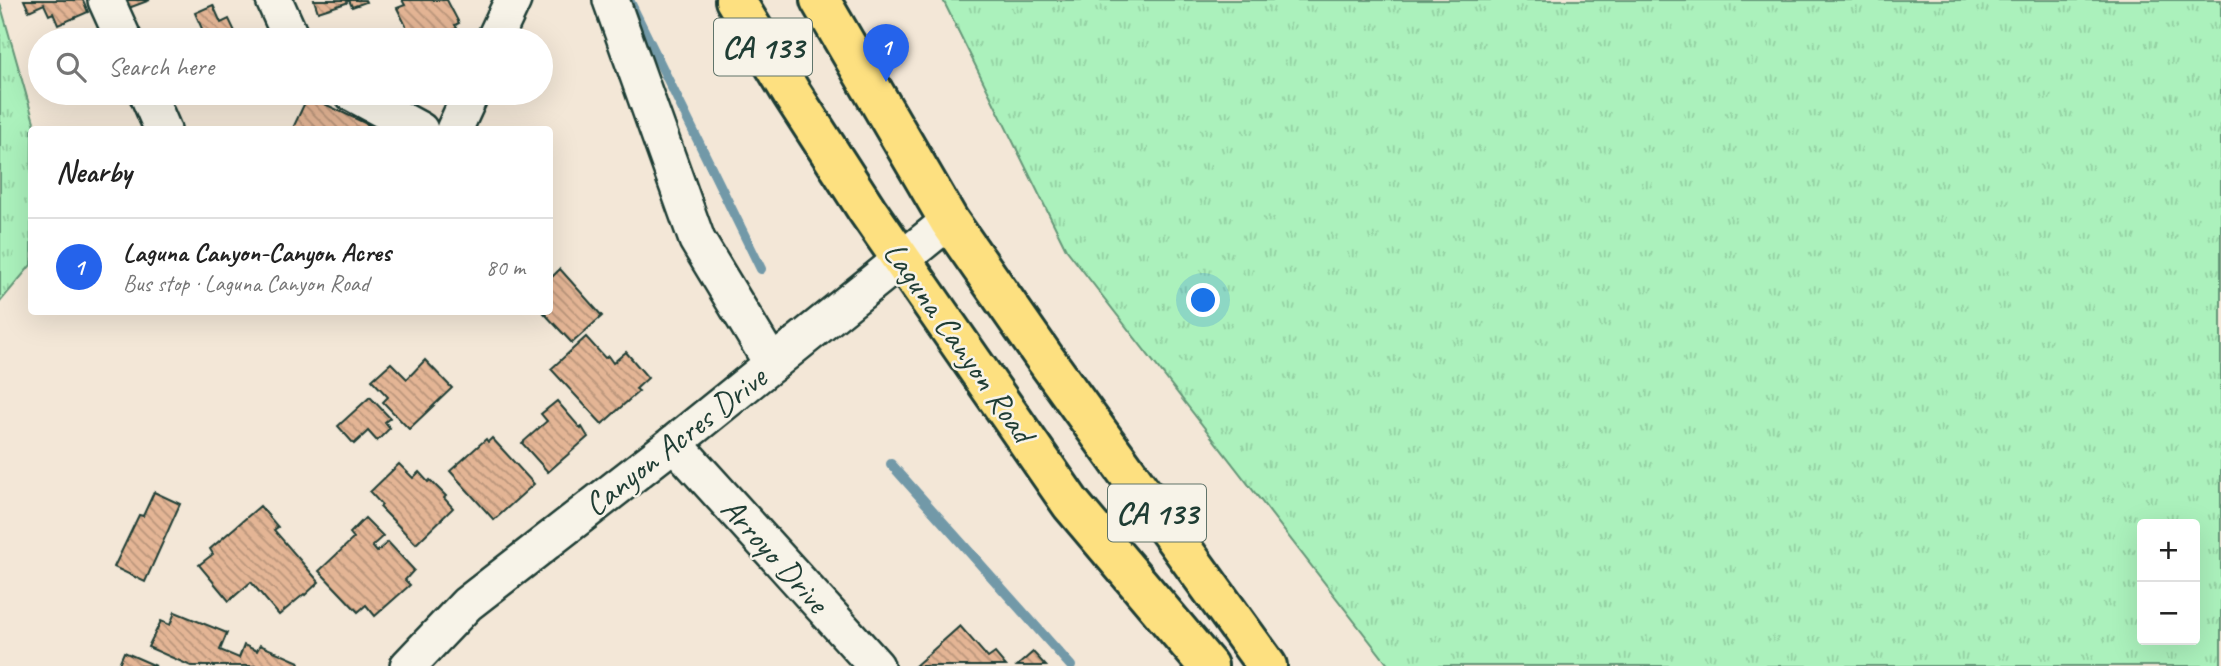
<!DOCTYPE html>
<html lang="en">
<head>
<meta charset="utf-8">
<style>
	body { margin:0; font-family:Caveat,sans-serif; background:#f2f2f2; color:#222 }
	.controls { position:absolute; right:21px; bottom:21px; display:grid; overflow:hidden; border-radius:7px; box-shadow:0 7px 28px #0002 }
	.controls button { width:63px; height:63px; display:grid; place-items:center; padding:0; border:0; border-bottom:2px solid #e0e0e0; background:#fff; color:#222; font:35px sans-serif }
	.you { position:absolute; left:1204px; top:301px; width:24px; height:24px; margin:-18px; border:5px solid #fff; border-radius:50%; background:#1a73e8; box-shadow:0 0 0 10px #1a73e833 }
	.badge { display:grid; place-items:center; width:46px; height:46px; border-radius:50%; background:#2563eb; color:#fff; font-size:23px; font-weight:700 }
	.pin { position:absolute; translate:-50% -58px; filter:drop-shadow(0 2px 4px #0008) }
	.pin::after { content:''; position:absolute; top:37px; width:24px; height:21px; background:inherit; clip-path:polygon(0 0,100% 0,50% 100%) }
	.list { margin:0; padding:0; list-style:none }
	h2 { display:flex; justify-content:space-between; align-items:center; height:91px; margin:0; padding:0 28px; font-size:30px }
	h2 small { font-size:23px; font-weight:400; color:#767676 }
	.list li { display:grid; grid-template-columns:46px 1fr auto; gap:21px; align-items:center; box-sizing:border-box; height:98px; padding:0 28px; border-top:2px solid #e0e0e0 }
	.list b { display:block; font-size:26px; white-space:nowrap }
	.list p { margin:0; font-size:23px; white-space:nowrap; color:#767676 }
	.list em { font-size:23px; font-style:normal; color:#767676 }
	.icon { flex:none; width:38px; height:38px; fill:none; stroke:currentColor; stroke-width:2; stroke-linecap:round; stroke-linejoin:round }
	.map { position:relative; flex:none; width:2221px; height:666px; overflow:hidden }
	.search { position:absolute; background:#fff; box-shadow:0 7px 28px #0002; left:28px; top:28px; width:525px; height:77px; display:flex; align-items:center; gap:18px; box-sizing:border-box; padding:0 24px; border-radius:38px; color:#767676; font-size:26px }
	.panel { position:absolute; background:#fff; box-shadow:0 7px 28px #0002; left:28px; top:126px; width:525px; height:189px; border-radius:7px }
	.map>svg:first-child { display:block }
	.grass { fill:url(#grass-tufts); stroke:#659778; stroke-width:2; fill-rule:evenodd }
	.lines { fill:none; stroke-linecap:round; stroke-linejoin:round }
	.stream { stroke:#7299a8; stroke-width:10 }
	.building { fill:url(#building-back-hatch); stroke:#1f3d34; stroke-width:2 }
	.minor-casing { stroke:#1f3d34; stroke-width:40 }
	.major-casing { stroke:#1f3d34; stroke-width:44 }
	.minor { stroke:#f7f3e8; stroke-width:35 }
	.major { stroke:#fde080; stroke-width:38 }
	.labels { text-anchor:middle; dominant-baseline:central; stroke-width:5; stroke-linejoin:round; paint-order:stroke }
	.shield { fill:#f7f3e8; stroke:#60746a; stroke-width:2 }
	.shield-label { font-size:32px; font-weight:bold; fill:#1f3d34 }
	.street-label { font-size:33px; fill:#1f3d34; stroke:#f7f3e8 }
</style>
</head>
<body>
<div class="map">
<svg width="2221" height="666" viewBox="0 0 2221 666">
	<defs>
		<pattern id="grass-tufts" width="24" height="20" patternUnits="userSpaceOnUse" patternTransform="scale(1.75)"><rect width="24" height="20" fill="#abf1bc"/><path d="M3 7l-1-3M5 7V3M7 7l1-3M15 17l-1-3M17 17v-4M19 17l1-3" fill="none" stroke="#93d0a2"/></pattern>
		<pattern id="building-back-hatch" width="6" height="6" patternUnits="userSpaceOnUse" patternTransform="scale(1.75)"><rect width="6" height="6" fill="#e4b595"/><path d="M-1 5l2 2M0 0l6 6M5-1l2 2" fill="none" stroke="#b8947a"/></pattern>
	</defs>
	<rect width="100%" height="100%" fill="#f3e7d7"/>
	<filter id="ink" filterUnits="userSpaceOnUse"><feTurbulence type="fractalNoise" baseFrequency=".0143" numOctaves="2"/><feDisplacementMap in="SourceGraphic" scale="14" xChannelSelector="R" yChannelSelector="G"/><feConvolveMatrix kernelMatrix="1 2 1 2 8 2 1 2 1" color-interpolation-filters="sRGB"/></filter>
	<g filter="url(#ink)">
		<g class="grass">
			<path d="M943,0h1278v666h-832l-323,-417zM2142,524h53v116h-53z"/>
			<path d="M0,3l36,126 -4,1 -1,135 -31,37z"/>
		</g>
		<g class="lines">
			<g class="stream">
				<path d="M629,0l132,269"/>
				<path d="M891,464l180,202"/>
			</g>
		</g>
		<g class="building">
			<path d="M24,0h59l5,12 -30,13 -5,-12 -4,2 -5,-11 -15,7z"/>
			<path d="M122,0h28l-24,9z"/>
			<path d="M314,0h35l-3,3 -28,9z"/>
			<path d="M349,0h16l1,2 -14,5z"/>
			<path d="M402,0h45l12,23 -4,2 2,3 -6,3 -3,5 9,4h-25l-4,-10 -16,8 -15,-30 8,-3z"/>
			<path d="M213,5l8,18 8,-4 10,21h-50l-1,-2 15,-7 -8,-18z"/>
			<path d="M273,27l6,13h-35l12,-5 -1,-2 4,-2 1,2z"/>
			<path d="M308,96l61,29 -2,5h-75z"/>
			<path d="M560,269l42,47 -30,27 -29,-31h7v-33z"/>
			<path d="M586,337l19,21 3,-2 5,7 13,-11 22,26 -12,11 3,2 -37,33 -51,-55z"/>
			<path d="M425,360l27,28 -43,41 -26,-27 5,-5 -16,-17 19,-17 16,16z"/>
			<path d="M370,397l20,21 -5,4 5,6 -13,13 -9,-10 -14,13 -16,-18z"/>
			<path d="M557,401l24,28 1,-2 6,10 -40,35 -26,-29 25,-22 -6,-7z"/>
			<path d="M492,438l42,46 -40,36 -44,-49 36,-32 2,3z"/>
			<path d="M399,464l14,14 6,-6 9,10 2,-2 16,16 -2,2 9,10 -37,36 -36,-37 2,-2 -12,-13z"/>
			<path d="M154,492l26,12 -35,78 -31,-15 25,-52 4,1z"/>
			<path d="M260,506l18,21 -4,3 45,52 -14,13 -1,-1 -25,21 -28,-33 -22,19 -30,-36 14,-11 -3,-5z"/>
			<path d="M365,518l18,18 -11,10 5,6 11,-10 26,28 -9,10 5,5 -35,31 -9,-11 -8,7 -39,-41 35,-33 -4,-5z"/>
			<path d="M175,612l52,21 -7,17 19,8 5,-13 13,6 3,-6 39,17 -2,4h-106l-43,-19 13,-26 9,4z"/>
			<path d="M960,626l28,32 7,-5 11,13h-91z"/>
			<path d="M124,652l32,14h-38z"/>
			<path d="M1033,652l13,14h-29z"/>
		</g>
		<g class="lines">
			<defs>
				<g id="minor">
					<path d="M106,0l18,40"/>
					<path d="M274,0l18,40"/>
					<path d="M611,0l86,240 75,124"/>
					<path d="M494,40l19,-40"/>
					<path d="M147,93l16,37"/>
					<path d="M352,93l68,37"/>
					<path d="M454,130l17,-37"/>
					<path d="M674,443l202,223"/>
					<path d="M408,666l59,-62 207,-161 275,-222"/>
				</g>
				<g id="major">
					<path d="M735,0l57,94 75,116 204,294 137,162"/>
					<path d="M820,0l129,221 97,139 221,306"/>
				</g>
			</defs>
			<use href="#minor" class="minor-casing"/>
			<use href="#major" class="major-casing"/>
			<use href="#minor" class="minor"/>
			<use href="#major" class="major"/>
		</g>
	</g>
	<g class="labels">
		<g class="shield">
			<rect x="714" y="18.5" width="98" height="57" rx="5"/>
			<rect x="1108" y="484.5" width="98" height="57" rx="5"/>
		</g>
		<g class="shield-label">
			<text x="763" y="47">CA 133</text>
			<text x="1157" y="513">CA 133</text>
		</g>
		<g class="street-label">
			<text transform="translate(959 342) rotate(55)">Laguna Canyon Road</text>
			<text transform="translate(675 441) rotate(-38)">Canyon Acres Drive</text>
			<text transform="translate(775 555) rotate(48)">Arroyo Drive</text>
		</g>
	</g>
</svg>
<div class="controls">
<button>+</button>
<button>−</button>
</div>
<div class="you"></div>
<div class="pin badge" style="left:886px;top:82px">1</div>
<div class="search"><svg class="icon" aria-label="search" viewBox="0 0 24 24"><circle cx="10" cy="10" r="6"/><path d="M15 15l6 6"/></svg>Search here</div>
<section class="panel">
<h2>Nearby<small></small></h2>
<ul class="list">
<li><span class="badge">1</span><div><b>Laguna Canyon-Canyon Acres</b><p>Bus stop · Laguna Canyon Road</p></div><em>80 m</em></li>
</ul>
</section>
</div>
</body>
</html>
